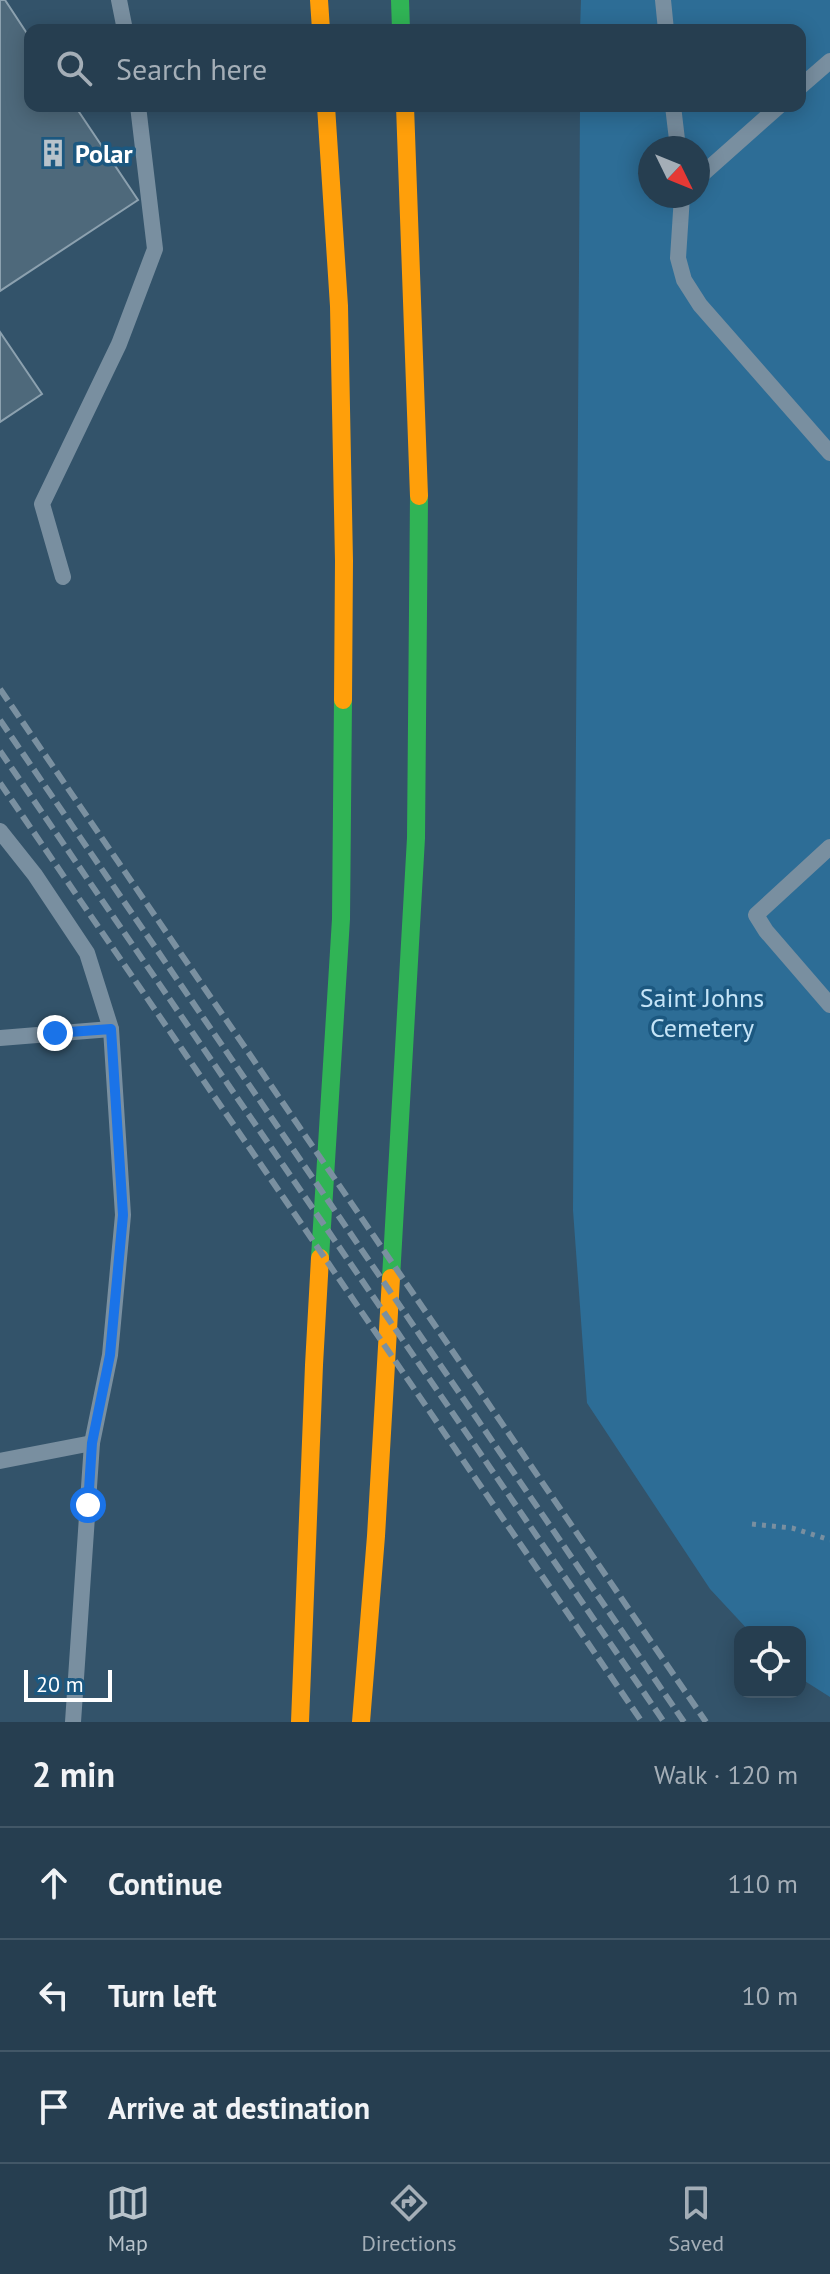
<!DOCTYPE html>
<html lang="en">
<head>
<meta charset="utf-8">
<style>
	body { margin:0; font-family:"PT Sans",sans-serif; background:#32495a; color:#f1f3f6 }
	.controls { position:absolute; right:24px; bottom:24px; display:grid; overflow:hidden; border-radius:16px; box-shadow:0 4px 20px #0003 }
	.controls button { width:72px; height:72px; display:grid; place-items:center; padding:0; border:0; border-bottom:2px solid #425767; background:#263e50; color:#f1f3f6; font:40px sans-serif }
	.compass { position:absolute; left:638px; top:136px; width:72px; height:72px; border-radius:50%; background:#263e50; box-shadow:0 4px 20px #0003; rotate:133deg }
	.scale { position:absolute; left:24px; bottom:20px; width:88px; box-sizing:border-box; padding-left:8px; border:4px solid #fff; border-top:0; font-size:22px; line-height:28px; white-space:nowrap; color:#fff; -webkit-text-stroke:6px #1c5880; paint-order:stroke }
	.stop { position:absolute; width:24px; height:24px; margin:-18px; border:6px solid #1a73e8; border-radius:50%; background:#fff }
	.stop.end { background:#1a73e8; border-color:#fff; box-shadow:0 2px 8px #0008 }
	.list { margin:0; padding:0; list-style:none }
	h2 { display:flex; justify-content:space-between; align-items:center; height:104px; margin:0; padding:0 32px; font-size:34px }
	h2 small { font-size:26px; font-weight:400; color:#a4aeb7 }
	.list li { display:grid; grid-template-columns:52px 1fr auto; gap:24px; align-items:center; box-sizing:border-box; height:112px; padding:0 32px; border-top:2px solid #425767 }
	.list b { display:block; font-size:30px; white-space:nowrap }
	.list em { font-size:26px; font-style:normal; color:#a4aeb7 }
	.icon { flex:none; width:44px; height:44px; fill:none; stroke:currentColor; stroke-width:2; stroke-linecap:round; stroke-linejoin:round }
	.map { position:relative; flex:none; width:830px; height:1722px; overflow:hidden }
	.search { position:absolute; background:#263e50; box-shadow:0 4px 20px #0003; left:24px; right:24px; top:24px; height:88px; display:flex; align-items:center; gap:20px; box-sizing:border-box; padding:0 28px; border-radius:16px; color:#a4aeb7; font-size:30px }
	.sheet { height:440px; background:#263e50 }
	nav { display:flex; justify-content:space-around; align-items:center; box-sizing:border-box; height:112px; border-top:2px solid #425767; background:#263e50; font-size:22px; color:#a4aeb7 }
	nav a { display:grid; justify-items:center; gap:4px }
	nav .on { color:#b8c3cb }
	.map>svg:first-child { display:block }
	.green { fill:#2d6d96; fill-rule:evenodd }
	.building { fill:#4e697b; stroke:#8ca1af; stroke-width:2 }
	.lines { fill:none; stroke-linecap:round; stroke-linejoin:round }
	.path { stroke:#798fa0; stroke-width:5; stroke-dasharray:4 6; stroke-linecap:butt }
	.lane { stroke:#798fa0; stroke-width:16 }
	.fast { stroke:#30b455; stroke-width:18 }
	.slow { stroke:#ff9f0a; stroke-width:18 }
	.rail { stroke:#7a90a0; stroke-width:6; stroke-dasharray:14 6; stroke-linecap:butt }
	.route { stroke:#1a73e8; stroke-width:10 }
	.labels { text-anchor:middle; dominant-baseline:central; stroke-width:7; stroke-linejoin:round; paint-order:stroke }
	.poi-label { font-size:26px; font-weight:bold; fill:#fff; stroke:#1c5880; text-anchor:start }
	.park-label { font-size:26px; fill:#c5e4f7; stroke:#1c5880 }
</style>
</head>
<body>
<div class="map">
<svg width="830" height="1722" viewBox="0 0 830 1722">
	<rect width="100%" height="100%" fill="#33536a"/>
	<path class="green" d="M581,0h249v1697l-30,-19v-46h-50l-40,-43 -123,-186 -14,-193 7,-1104h220v-76h-220zM650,148h48v48h-48z"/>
	<g class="building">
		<path d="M0,0h5l25,38v68h45l63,94 -138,91z"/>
		<path d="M0,332l42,62 -42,28z"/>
	</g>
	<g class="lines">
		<path class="path" d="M752,1524l40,4 38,12"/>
		<g class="lane">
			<path d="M119,0l6,30"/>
			<path d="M663,0l3,30"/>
			<path d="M800,87l30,-26"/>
			<path d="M673,106l5,42"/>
			<path d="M698,178l81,-72"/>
			<path d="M682,196l-4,62 6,22 16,25 130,148"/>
			<path d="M63,577l-21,-73 77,-160 36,-95 -17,-143"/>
			<path d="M0,831l35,44 52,78 24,76 12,186 -13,140 -18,88"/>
			<path d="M830,847l-74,68 10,16 64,74"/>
			<path d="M0,1038l111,-9"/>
			<path d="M0,1461l92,-18 -19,279"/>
		</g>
		<g class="fast">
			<path d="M400,0l1,30"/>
			<path d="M320,1258l21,-339 2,-219"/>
			<path d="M391,1278l25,-440 3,-342"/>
		</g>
		<g class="slow">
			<path d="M319,0l2,30"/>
			<path d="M326,106l13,200 5,255 -1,139"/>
			<path d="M405,106l14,390"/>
			<path d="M300,1722l14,-357 6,-107"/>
			<path d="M361,1722l15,-186 15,-258"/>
		</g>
		<g class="rail">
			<path d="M0,689l706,1033"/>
			<path d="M0,720l684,1002"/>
			<path d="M0,751l664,971"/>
			<path d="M0,783l642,939"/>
		</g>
	</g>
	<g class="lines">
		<path class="route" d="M55,1033l56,-4 12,186 -13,140 -18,88 -4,62"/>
	</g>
	<defs>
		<symbol id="building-bare" viewBox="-9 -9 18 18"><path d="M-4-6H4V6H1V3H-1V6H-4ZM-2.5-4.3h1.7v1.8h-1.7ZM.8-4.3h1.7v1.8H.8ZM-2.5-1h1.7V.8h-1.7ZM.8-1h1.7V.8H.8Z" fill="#b8c3cb" stroke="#1c5880" stroke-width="2.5" paint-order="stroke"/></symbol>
	</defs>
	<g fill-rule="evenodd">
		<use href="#building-bare" x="33" y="133" width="40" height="40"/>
	</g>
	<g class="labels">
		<g class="poi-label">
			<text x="75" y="153">Polar</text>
		</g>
		<g class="park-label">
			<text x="702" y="997">Saint Johns<tspan x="702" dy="30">Cemetery</tspan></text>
		</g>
	</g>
</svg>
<div class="controls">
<button><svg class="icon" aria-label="locate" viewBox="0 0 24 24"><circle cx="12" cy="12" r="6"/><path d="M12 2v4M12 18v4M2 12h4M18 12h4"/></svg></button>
</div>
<svg class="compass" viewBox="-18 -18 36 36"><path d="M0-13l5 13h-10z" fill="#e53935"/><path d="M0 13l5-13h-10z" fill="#a4aeb7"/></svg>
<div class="scale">20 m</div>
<div class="stop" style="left:88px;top:1505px"></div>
<div class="stop end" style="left:55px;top:1033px"></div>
<div class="search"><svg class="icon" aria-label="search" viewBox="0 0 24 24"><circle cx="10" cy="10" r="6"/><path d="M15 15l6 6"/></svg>Search here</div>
</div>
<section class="sheet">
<h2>2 min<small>Walk · 120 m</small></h2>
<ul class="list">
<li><svg class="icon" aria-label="ahead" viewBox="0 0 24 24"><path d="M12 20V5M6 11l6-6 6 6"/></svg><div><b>Continue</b></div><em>110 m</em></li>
<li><svg class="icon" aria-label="left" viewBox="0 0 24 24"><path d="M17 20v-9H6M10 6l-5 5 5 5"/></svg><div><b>Turn left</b></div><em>10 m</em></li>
<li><svg class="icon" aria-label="arrive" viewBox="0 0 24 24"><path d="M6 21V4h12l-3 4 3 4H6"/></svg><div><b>Arrive at destination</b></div></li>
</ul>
</section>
<nav>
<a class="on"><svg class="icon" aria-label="map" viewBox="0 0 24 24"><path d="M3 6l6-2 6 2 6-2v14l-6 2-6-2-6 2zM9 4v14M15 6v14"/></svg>Map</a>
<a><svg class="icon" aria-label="directions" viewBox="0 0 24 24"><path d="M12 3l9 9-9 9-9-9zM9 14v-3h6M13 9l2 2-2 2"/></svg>Directions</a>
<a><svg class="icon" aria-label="saved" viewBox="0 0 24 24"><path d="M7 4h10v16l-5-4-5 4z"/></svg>Saved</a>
</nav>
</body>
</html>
